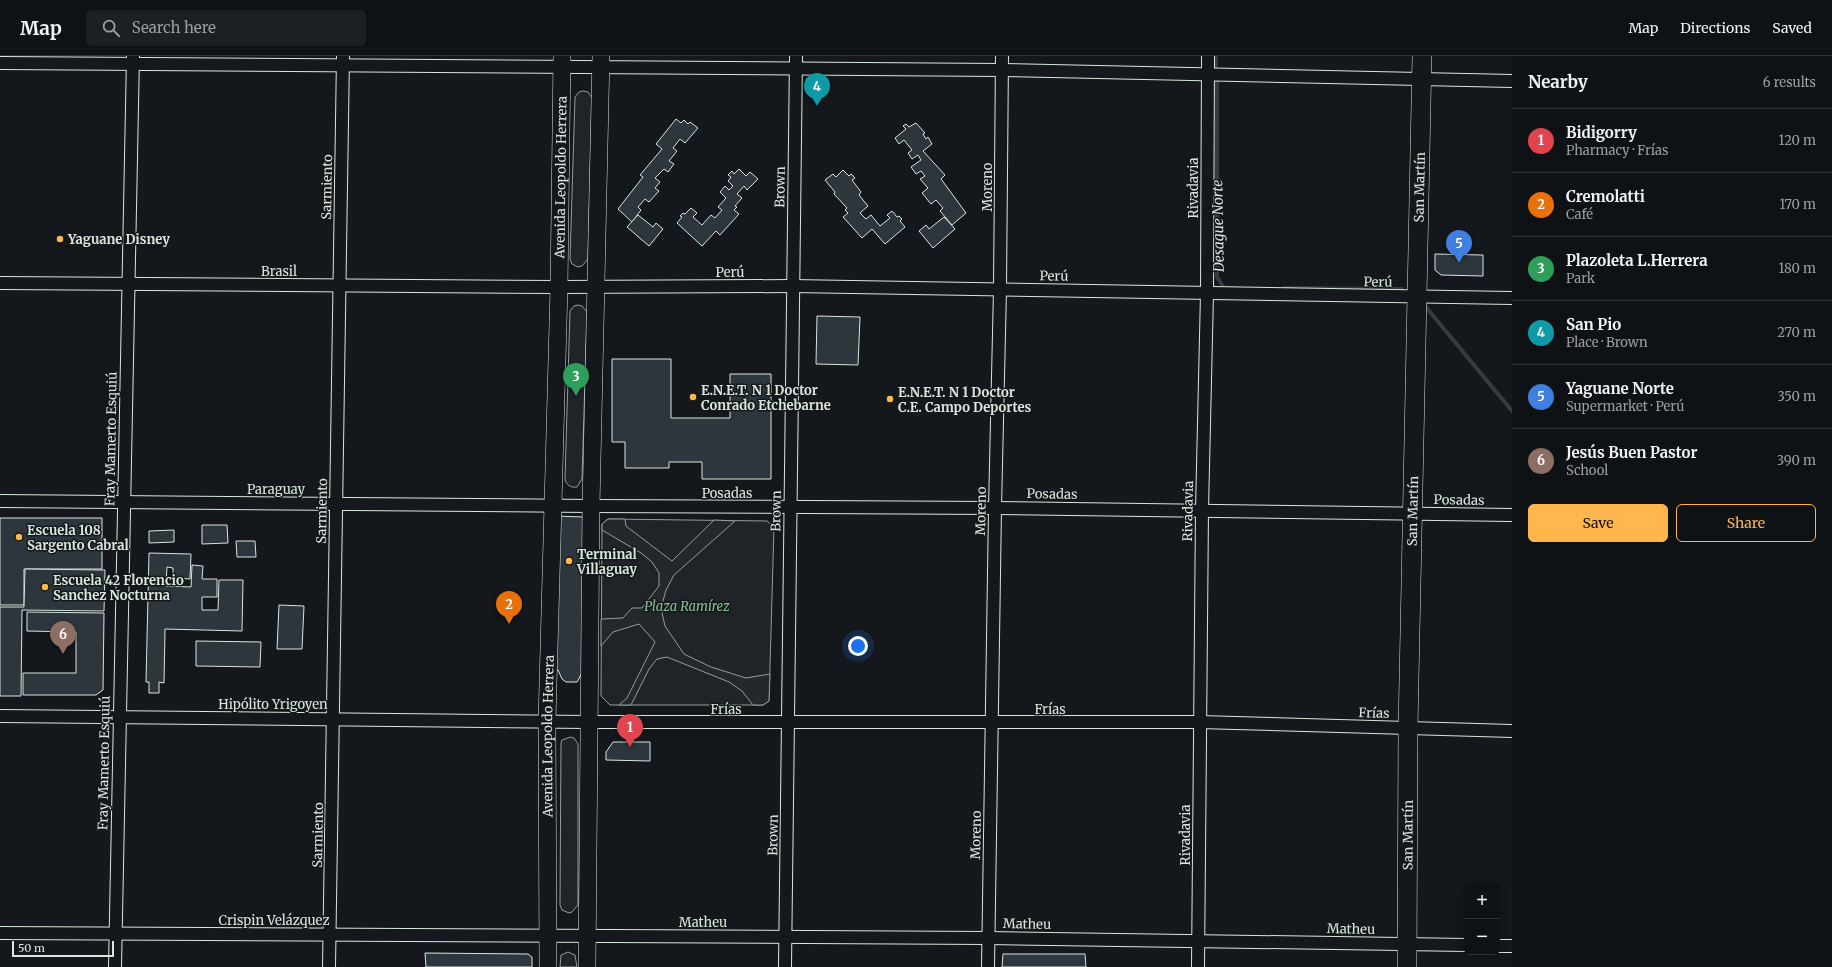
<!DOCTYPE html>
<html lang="en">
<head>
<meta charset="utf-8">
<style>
	body { margin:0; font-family:Merriweather,serif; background:#1d2022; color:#f1f3f6 }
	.controls { position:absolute; right:12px; bottom:12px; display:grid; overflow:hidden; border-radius:6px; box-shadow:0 2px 10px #0003 }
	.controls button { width:36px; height:36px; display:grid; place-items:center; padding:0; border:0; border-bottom:1px solid #2f3234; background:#0f1215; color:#f1f3f6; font:20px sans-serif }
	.scale { position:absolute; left:12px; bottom:10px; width:102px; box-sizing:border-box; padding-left:4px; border:2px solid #d8e6dc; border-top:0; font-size:11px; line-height:14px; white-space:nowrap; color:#d8e6dc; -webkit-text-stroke:3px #14181c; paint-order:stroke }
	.you { position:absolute; left:858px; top:590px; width:14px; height:14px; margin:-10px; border:3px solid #fff; border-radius:50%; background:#1a73e8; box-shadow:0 0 0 6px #1a73e833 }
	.badge { display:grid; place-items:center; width:26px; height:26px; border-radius:50%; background:#ffb74d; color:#fff; font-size:13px; font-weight:700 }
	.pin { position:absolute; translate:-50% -33px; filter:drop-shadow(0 1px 2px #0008) }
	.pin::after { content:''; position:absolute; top:21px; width:14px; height:12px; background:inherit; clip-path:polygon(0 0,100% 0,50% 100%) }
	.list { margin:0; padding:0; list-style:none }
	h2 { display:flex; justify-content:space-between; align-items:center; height:52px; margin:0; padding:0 16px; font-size:17px }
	h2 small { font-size:13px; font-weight:400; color:#9b9ea0 }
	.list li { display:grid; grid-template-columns:26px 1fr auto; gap:12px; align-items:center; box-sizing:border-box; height:64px; padding:0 16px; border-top:1px solid #2f3234 }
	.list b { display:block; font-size:15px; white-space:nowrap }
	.list p { margin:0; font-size:13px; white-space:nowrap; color:#9b9ea0 }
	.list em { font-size:13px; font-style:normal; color:#9b9ea0 }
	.actions { display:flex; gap:8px; padding:12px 16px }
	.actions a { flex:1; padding:9px 0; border:1px solid #ffb74d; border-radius:6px; text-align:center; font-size:14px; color:#ffb74d }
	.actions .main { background:#ffb74d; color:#111 }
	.icon { flex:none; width:22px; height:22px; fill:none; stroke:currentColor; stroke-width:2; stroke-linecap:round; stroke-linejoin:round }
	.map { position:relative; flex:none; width:1512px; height:911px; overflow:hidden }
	header { display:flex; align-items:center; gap:24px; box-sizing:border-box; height:56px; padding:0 20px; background:#0f1215; border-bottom:1px solid #2f3234 }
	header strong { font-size:19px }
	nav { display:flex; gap:22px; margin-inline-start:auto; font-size:14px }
	.search { width:280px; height:36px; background:#1d2022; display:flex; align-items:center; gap:10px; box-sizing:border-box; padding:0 14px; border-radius:6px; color:#9b9ea0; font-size:15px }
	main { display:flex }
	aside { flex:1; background:#0f1215 }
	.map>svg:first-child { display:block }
	.green { fill:#202428; stroke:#939e99 }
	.parking { fill:#24282b; stroke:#939e99 }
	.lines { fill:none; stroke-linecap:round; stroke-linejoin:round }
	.stream { stroke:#363b3e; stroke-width:4 }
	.building { fill:#2c363c; stroke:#d8e6dc }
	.street-casing { stroke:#d8e6dc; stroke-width:14 }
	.secondary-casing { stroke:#d8e6dc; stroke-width:18 }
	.primary-casing { stroke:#d8e6dc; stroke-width:20 }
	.street { stroke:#14181c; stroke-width:12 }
	.secondary { stroke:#14181c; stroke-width:17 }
	.primary { stroke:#14181c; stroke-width:19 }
	.poi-dot { fill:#ffb74d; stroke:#14181c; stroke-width:1.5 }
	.labels { text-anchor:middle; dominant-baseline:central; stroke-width:3; stroke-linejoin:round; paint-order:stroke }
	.street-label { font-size:13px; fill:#d8e6dc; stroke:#14181c }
	.poi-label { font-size:13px; font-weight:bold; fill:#d8e6dc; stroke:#14181c; text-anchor:start }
	.park-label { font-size:13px; font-style:italic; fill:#8ac095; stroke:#14181c }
	.water-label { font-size:14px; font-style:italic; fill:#d8e6dc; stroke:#14181c }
</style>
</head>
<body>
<header>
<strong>Map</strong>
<div class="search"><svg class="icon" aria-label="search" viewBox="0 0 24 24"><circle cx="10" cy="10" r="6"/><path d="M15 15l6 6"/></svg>Search here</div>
<nav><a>Map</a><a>Directions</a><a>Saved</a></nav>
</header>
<main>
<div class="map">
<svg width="1512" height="911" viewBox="0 0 1512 911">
	<rect width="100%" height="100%" fill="#14181c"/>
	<g class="green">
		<path d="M583,35l5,1 4,6 -4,161 -6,7 -4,1 -6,-3 -2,-5 5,-162 4,-5z"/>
		<path d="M578,249l4,1 5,6 -5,167 -5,8c-6,1 -11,-2 -12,-8l5,-168 4,-5z"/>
		<path d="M608,463l159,2 7,6 -5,174 -6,4h-153l-9,-9 1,-172z"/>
		<path d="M570,681l4,1 4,6v161l-6,7 -3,1 -7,-3 -2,-5 1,-162 1,-3z"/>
		<path d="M568,896l7,3 2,12h-17l1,-12z"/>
	</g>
	<path class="parking" d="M608,463h17l1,7 46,35 42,-41 21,1 -61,54 -8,15 -5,18 4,18 19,28 27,13 35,11 24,-4 -1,27 -6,4h-10l-11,-14 -13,-9 -62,-25 -10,2 -8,10 -18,36h-12l8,-7 28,-56 -16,-18 -26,8 -12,14v-27l22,-1 9,-10h10l17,-22v-13l-7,-11 -11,-9 -39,-23v-6z"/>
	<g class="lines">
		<g class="stream">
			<path d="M1216,0v10"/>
			<path d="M1217,25v196l7,11h5"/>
			<path d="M1284,232l118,1"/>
			<path d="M1425,250l87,105"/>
		</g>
	</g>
	<g class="building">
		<path d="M676,63l5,4 3,-3 4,4 2,-2 8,6 -13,15 -5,-4 -7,9 4,3 -8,10 5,3 -6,8 -4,-3 -9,9 5,4 -5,6 4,3 -10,11 -4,-3 -7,8 3,3 -9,12 -14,-13 25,-32 -3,-2 22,-26 -6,-5z"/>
		<path d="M916,67l9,10 -2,1 3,5 2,-2 4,7 -9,7 22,24 -4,4 25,34 -14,12 -12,-14 3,-3 -7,-8 -5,4 -9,-11 6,-5 -8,-9 5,-3 -4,-5 -5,3 -5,-7 10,-7 -3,-5 -6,4 -4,-6 4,-3 -8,-10 -5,4 -4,-6 11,-9 -3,-3 3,-2 3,3z"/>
		<path d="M739,113l7,7 4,-4 8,7 -11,11 -3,-4 -7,8 5,4 -7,8 2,1 -3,3 5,4 -19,21 -4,-4 -14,15 -25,-23 5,-6 -2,-1 3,-3 2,1 6,-6 6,5 -4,4 9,8 9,-10 4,3 7,-8 -4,-3 8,-9 -6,-6 5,-6 4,4 4,-4 -5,-5 3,-4 -3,-2 4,-4 2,3z"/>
		<path d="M843,114l6,6 2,-2 4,4 -3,2 9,12 -2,3 9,11 -8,7 6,6 5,-4 9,11 10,-8 -3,-3 5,-4 5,6 2,-1 3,3 -2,2 5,6 -20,17 -13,-15 -10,9 -19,-21 5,-4 -3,-3 2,-2 -13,-14 1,-2 -10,-12 8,-6 3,3z"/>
		<path d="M638,159l15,12 3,-4 7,6 -14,17 -22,-19z"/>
		<path d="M944,161l11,12 -22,19 -14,-17 7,-6 3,4z"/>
		<path d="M1435,198l48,1v21l-42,-1 -6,-5z"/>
		<path d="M817,260l43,1 -2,48 -42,-1z"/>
		<path d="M612,303h59v59h59v-44h41v105h-69v-17h-33v6h-44v-26h-13z"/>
		<path d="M553,460l32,1 -3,156 -5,9h-11l-4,-3 -4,-9h-6z"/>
		<path d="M0,462h102v51h-78v36h-24z"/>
		<path d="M202,469h25l1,18 -26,1z"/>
		<path d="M174,474v12l-25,1v-12z"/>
		<path d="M236,485h19l1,16h-19z"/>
		<path d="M149,497l42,1 -1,25 -17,-1v-10l-6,-1 -1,19 25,1 1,-22 11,1 -1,13h15v18h-15v13h16l1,-30h24l-1,51 -77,-2 -1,54 -5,-1v11h-10v-11h-3z"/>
		<path d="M25,513l80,1 -1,41 -82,-1 -1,86h-21v-89h24z"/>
		<path d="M279,549l25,1 -2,43h-25z"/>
		<path d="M27,556l77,1 -1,77 -7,5h-73v-22h53v-41l-49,-1z"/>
		<path d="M196,585l65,1 -1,25 -64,-1z"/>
		<path d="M613,686h37v19l-44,-1v-8z"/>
		<path d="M425,897l103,1 4,3v10h-106z"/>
		<path d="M1003,898h82l1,13h-84z"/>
	</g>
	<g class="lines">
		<defs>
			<g id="street">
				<path d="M0,7l1001,7 511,11"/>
				<path d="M0,227l559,4 233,-1 720,12"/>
				<path d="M0,445l591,5 404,2 517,7"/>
				<path d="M0,660l588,6h611l313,9"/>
				<path d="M0,877l988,5 479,7"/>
				<path d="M1497,890h15"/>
				<path d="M115,911l18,-911"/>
				<path d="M329,911l14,-911"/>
				<path d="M785,911l11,-911"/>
				<path d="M988,911l7,-459 5,-219 2,-233"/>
				<path d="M1198,911l4,-457 5,-217 1,-237"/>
			</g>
			<g id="secondary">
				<path id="s1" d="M548,911l-1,-246 12,-434 3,-231"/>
				<path d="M587,911l4,-461 10,-450"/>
			</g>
			<g id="primary">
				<path id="s2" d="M1407,911l1,-239 14,-672"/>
			</g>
		</defs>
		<use href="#street" class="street-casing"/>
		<use href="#secondary" class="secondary-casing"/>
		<use href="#primary" class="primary-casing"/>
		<use href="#street" class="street"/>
		<use href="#secondary" class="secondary"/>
		<use href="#primary" class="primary"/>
	</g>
	<g class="poi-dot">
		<circle cx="60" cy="183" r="4"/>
		<circle cx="693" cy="341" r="4"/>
		<circle cx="890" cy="343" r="4"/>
		<circle cx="19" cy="481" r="4"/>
		<circle cx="569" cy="505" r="4"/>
		<circle cx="45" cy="531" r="4"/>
	</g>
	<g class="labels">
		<g class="street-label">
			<text stroke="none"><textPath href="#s1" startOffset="790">Avenida Leopoldo Herrera</textPath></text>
			<text transform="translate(327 131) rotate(-89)">Sarmiento</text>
			<text transform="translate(780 131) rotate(-89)">Brown</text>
			<text transform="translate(987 131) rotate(-90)">Moreno</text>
			<text transform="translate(1193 132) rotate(-90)">Rivadavia</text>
			<text stroke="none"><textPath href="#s2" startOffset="780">San Martín</textPath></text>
			<text x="279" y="215">Brasil</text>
			<text x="730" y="216">Perú</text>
			<text transform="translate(1054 220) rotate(1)">Perú</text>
			<text transform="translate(1378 226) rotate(1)">Perú</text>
			<text transform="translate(111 383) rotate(-89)">Fray Mamerto Esquiú</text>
			<text x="276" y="433">Paraguay</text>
			<text x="727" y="437">Posadas</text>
			<text transform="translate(1052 438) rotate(1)">Posadas</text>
			<text transform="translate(1459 444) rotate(1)">Posadas</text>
			<text transform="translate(322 455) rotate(-89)">Sarmiento</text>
			<text transform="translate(776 455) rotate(-89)">Brown</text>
			<text transform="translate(981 455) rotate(-89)">Moreno</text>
			<text transform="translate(1188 455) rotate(-89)">Rivadavia</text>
			<text stroke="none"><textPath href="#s2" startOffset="456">San Martín</textPath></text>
			<text x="273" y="648">Hipólito Yrigoyen</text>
			<text x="726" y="653">Frías</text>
			<text x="1050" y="653">Frías</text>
			<text transform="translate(1374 657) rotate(2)">Frías</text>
			<text stroke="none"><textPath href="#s1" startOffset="231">Avenida Leopoldo Herrera</textPath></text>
			<text transform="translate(104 707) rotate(-89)">Fray Mamerto Esquiú</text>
			<text transform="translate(318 779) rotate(-89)">Sarmiento</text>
			<text transform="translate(773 779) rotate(-89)">Brown</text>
			<text transform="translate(976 779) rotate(-89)">Moreno</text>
			<text transform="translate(1185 779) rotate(-90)">Rivadavia</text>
			<text stroke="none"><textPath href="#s2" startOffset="132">San Martín</textPath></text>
			<text x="274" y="864">Crispin Velázquez</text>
			<text x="703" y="866">Matheu</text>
			<text transform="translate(1027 868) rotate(1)">Matheu</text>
			<text transform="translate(1351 873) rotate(1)">Matheu</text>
		</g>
		<g class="poi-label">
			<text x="68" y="183">Yaguane Disney</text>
			<text x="701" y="334">E.N.E.T. N 1 Doctor<tspan x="701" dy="15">Conrado Etchebarne</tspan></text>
			<text x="898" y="336">E.N.E.T. N 1 Doctor<tspan x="898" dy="15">C.E. Campo Deportes</tspan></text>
			<text x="27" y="474">Escuela 108<tspan x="27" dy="15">Sargento Cabral</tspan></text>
			<text x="577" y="498">Terminal<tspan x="577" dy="15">Villaguay</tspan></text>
			<text x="53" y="524">Escuela 42 Florencio<tspan x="53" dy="15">Sanchez Nocturna</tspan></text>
		</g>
		<g class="park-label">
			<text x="687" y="550">Plaza Ramírez</text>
		</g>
		<g class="water-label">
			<text transform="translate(1218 170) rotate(-91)">Desague Norte</text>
		</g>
	</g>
</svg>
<div class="controls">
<button>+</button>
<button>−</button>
</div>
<div class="scale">50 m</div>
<div class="you"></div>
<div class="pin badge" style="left:630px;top:691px;background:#e0444e">1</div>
<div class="pin badge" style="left:509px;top:568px;background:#e8710a">2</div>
<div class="pin badge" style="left:576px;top:340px;background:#2e9e5b">3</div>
<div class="pin badge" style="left:817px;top:50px;background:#0f9aa8">4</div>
<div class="pin badge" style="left:1459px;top:207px;background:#3f7fe0">5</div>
<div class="pin badge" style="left:63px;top:598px;background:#8d6e63">6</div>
</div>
<aside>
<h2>Nearby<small>6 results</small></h2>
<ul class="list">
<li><span class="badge" style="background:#e0444e">1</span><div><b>Bidigorry</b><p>Pharmacy · Frías</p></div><em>120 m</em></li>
<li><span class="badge" style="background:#e8710a">2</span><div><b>Cremolatti</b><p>Café</p></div><em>170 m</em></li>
<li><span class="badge" style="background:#2e9e5b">3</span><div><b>Plazoleta L.Herrera</b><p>Park</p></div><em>180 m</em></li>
<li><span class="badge" style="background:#0f9aa8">4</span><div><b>San Pio</b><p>Place · Brown</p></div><em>270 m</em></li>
<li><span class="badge" style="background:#3f7fe0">5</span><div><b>Yaguane Norte</b><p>Supermarket · Perú</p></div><em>350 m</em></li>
<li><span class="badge" style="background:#8d6e63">6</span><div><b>Jesús Buen Pastor</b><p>School</p></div><em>390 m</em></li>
</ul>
<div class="actions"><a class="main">Save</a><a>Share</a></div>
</aside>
</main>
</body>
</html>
